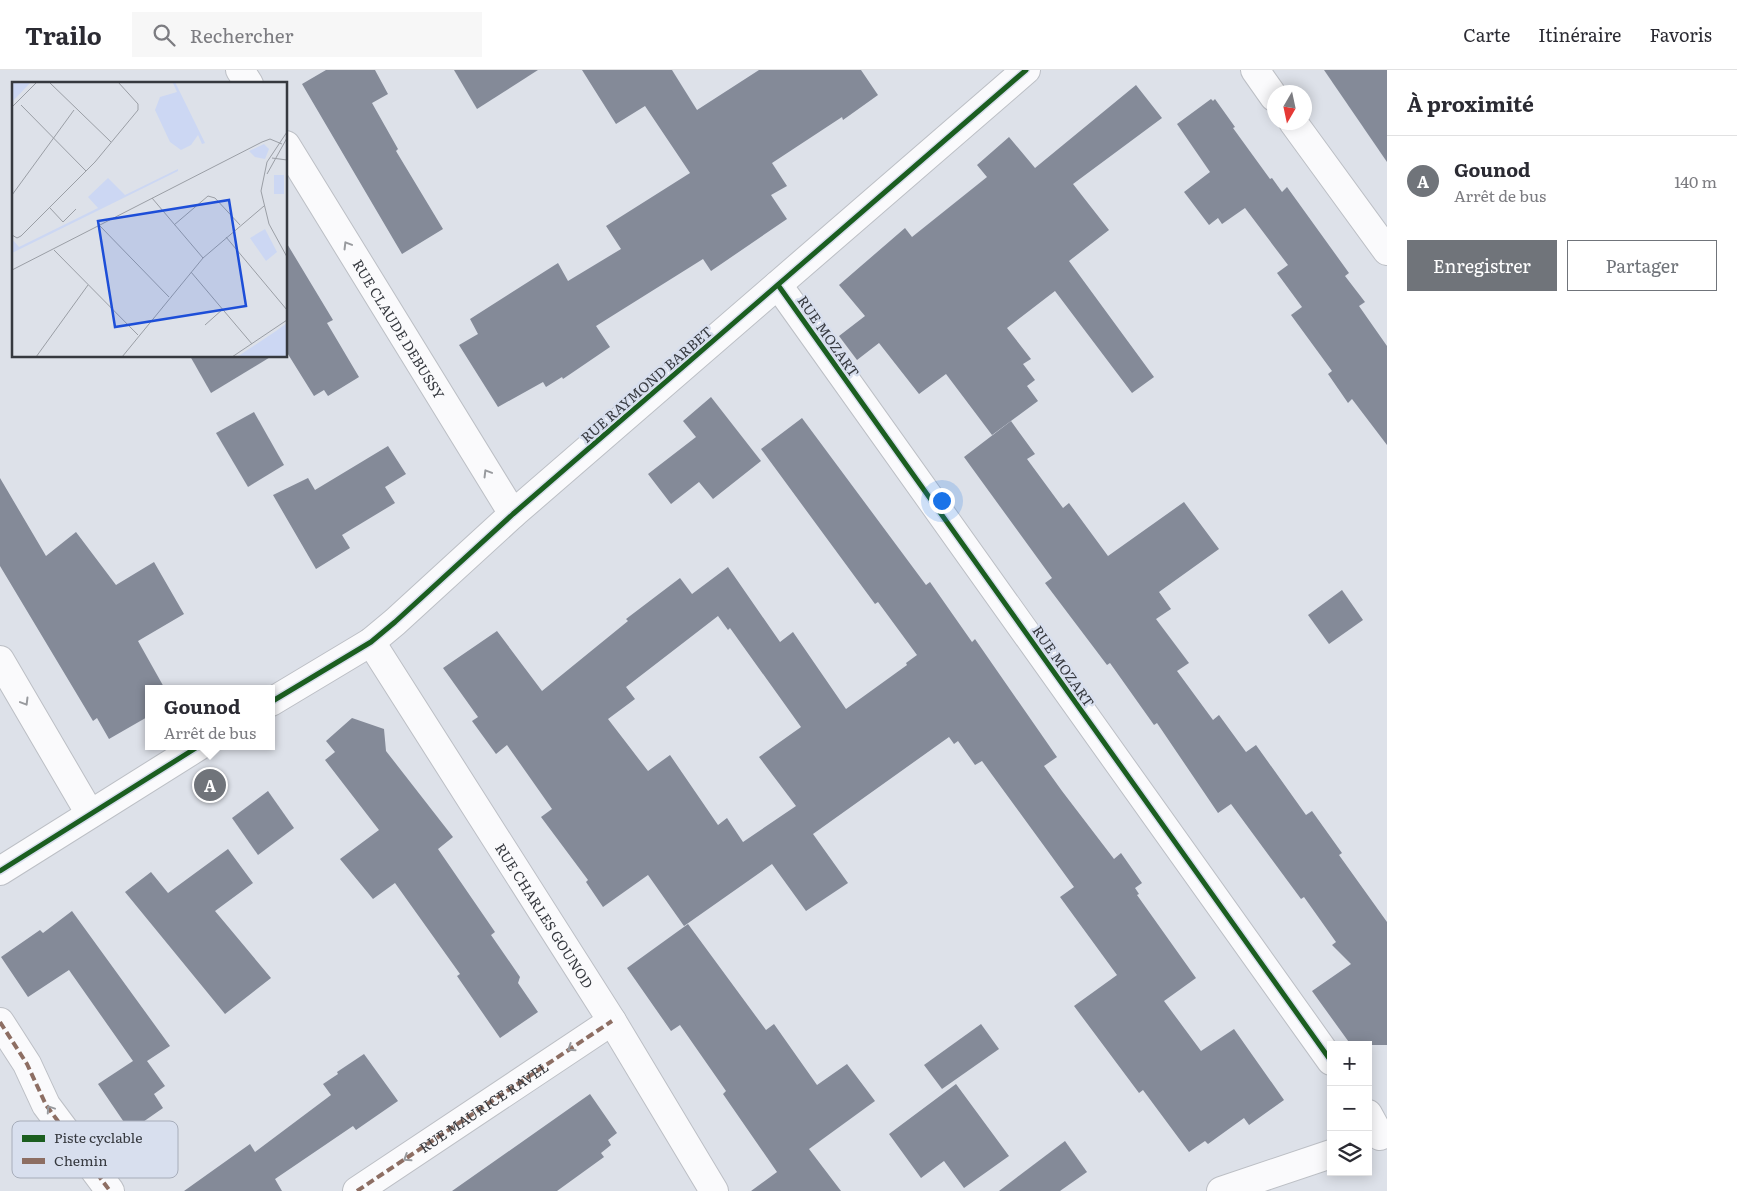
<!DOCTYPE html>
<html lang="fr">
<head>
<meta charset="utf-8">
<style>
	body { margin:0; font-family:Literata,serif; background:#f7f7f7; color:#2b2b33 }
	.controls { position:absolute; right:15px; bottom:15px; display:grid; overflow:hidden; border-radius:0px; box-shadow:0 2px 12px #0003 }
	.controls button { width:45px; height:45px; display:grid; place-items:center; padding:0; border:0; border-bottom:1px solid #e1e1e2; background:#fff; color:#2b2b33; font:25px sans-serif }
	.compass { position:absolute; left:1267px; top:15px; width:45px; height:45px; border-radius:50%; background:#fff; box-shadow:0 2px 12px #0003; rotate:189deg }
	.you { position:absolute; left:941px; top:430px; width:18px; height:18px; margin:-12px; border:4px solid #fff; border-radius:50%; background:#1a73e8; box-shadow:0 0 0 8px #1a73e833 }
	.badge { display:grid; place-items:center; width:32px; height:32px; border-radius:50%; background:#70747a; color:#fff; font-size:16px; font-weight:700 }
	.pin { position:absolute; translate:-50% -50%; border:2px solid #fff; box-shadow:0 1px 5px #0006 }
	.popup { position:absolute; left:145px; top:615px; width:130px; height:65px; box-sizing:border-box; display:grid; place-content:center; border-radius:0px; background:#fff; filter:drop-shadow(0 1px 4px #0005); font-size:16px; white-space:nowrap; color:#7c7c81 }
	.popup b { font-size:19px; color:#2b2b33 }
	.popup::after { content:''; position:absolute; left:50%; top:100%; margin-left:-10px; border:10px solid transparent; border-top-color:#fff }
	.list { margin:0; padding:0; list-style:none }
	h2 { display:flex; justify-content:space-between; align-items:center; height:65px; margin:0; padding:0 20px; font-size:21px }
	h2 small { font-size:16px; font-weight:400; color:#7c7c81 }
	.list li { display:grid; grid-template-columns:32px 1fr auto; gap:15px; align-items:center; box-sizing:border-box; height:90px; padding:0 20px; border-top:1px solid #e1e1e2 }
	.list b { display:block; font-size:19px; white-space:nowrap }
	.list p { margin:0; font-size:16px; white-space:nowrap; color:#7c7c81 }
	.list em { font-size:16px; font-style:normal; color:#7c7c81 }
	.actions { display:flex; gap:10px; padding:15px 20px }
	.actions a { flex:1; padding:11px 0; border:1px solid #70747a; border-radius:0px; text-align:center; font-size:18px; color:#70747a }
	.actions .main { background:#70747a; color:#fff }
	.icon { flex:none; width:28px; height:28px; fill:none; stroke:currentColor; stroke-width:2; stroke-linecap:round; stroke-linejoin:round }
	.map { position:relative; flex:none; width:1387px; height:1121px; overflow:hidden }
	header { display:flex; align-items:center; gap:30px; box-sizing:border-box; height:70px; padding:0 25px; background:#fff; border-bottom:1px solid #e1e1e2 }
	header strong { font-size:24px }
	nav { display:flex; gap:28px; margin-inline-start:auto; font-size:18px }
	.search { width:350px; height:45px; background:#f7f7f7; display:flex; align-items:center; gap:12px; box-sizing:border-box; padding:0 18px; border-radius:0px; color:#7c7c81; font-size:19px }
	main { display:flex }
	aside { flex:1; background:#fff }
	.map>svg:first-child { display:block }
	.building { fill:#848a98; fill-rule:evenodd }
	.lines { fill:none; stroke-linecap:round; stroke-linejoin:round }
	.minor-casing { stroke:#bcbfc5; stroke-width:30 }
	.minor { stroke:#fafafc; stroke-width:28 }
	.quiet { stroke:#8d6e63; stroke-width:4; stroke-dasharray:8 4; stroke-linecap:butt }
	.cycleway-casing { stroke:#d8dfee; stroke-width:8 }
	.cycleway { stroke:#1b5e20; stroke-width:5 }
	.oneway { stroke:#989a9e }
	.labels { text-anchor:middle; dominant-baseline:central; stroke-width:5; stroke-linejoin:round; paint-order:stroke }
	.street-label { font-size:14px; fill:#36393f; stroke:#d8dfee }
	.inset-road { fill:none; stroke:#9a9ea5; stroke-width:1 }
	.view { fill:#1d4ed8; fill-opacity:0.15; stroke:#1d4ed8; stroke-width:2.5 }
	.inset-edge { fill:none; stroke:#36393f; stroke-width:2.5 }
	.key { fill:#d8dfee; stroke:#a7adba; stroke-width:1 }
	.key-label { font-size:14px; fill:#36393f }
</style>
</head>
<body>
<header>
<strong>Trailo</strong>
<div class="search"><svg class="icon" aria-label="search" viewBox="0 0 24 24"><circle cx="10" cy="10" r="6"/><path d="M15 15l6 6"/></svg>Rechercher</div>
<nav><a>Carte</a><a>Itinéraire</a><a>Favoris</a></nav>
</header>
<main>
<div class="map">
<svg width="1387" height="1121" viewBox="0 0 1387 1121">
	<rect width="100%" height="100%" fill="#dde1e9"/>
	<g class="building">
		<path d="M326,0h49l13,24 -16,9 26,46 -2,2 47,78 -41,25 -100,-170z"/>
		<path d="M454,0h84l-61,39z"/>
		<path d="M582,0h90l25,40 62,-40h102l17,25 -35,25 -1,-3 -70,46 15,23 -16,9 16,24 -76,52 -8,-12 -107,67 14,21 -47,32 -1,-2 -16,10 -3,-5 -45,25 -39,-62 19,-11 -8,-15 88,-56 10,18 53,-32 -15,-23 84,-53 -45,-67 -29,18z"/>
		<path d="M1324,0h63v92z"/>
		<path d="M1136,15l26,33 -89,66 36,46 -40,31 85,116 -22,16 -77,-102 -48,37 24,31 -8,5 12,16 -8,6 11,15 -46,34 -46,-61 -27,20 -40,-51 -22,17 -18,-24 26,-20 -26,-31 66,-57 7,9 75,-60 -10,-12 32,-28 26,31z"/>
		<path d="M1211,29l2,2 2,-2 20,28 -2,1 37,51 2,-1 10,14 5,-5 62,86 -4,3 20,26 -6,4 28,40v99l-35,-46 -4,4 -20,-29 4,-3 -41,-56 11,-8 -25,-34 11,-8 -43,-57 -23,16 -4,-6 -9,7 -25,-33 26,-20 -33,-48z"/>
		<path d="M286,172l47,78 -6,3 32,54 -31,19 -4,-6 -10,6 -28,-45z"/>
		<path d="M190,286h82l-61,37z"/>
		<path d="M711,327l50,64 -48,38 -14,-17 -28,22 -23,-30 48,-37 -13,-16z"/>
		<path d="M254,342l30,53 -36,22 -32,-54z"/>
		<path d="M802,348l124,167 4,-3 42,60 3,-3 82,118 -13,9 18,25 52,68 7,-6 21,30 -7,5 4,6 -2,1 59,83 -32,23 37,50 33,-22 50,71 -35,25 -5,-7 -36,26 -3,-3 -16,11 -46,-62 -4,3 -65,-87 43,-31 -57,-78 14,-10 -92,-126 -7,4 -17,-24 -4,3 -5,-7 -136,97 35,49 -42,28 -34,-47 -88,62 -36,-51 -45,32 -17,-25 2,-2 -47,-63 11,-8 -45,-64 -11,9 -24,-33 6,-4 -35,-49 54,-37 45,60 86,-70 -2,-2 54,-41 12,16 36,-27 52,75 13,-10 53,77 61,-44 -1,-2 11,-8 -39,-53 -3,2 -114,-155zM718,546l10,14 2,-2 71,99 -42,30 37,49 -53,36 -16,-24 -9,7 -48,-70 -22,16 -40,-52 27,-20 -9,-12z"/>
		<path d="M1011,351l24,33 -8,5 36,49 6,-5 39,53 76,-54 35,47 -60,43 12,17 -15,10 33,44 -12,8 36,49 6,-5 27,37 10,-7 50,70 6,-4 30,42 -3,2 48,67v123h-36l-39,-54 39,-27 -19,-19 4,-3 -32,-45 -3,2 -70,-95 -13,9 -61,-90 -3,2 -44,-62 -3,2 -62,-82 7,-5 -88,-121z"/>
		<path d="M388,376l18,28 -21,13 10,16 -53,32 8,13 -34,21 -43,-74 35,-17 7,12z"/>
		<path d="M0,408l46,78 30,-24 40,53 38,-23 30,52 -46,27 27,48h-16v27l-40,23 -12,-21 -4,3 -93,-155z"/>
		<path d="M1342,520l21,30 -34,24 -21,-29z"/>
		<path d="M352,648l32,11 2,22 67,86 -15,12 57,83 -4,3 29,42 -2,6 20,29 -38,26 -43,-62 3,-2 -65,-91 -22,16 -33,-40 39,-29 -54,-70 10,-8 -9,-11z"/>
		<path d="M268,721l26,37 -36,27 -26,-37z"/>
		<path d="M228,779l25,34 -38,28 56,67 -46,36 -100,-122 26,-20 17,21z"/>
		<path d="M72,841l98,135 -23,15 18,25 -11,8 9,14 -33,23 -32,-47 35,-23 -64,-91 -41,27 -27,-40 39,-27 3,3z"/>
		<path d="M688,854l78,106 8,-6 43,61 30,-21 28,37 -66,48 32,42h-90l26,-19 -54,-78 3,-3 -46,-66 -9,6 -44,-63z"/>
		<path d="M981,954l18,25 -57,40 -18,-24z"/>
		<path d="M364,984l34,47 -42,29 -3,-4 -78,53 7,12h-98l66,-47 5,8 76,-57 -8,-11 15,-10 -1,-2z"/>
		<path d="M956,1014l53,72 -45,32 -20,-27 -23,17 -32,-44z"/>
		<path d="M590,1024l27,39 -9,7 3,5 -10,8 3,4 -47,34h-105z"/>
		<path d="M1065,1071l22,31 -27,19h-61z"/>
	</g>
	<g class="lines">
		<defs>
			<g id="minor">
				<path d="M240,0l9,14"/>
				<path d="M1255,0l19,27"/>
				<path d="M1293,52l94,129"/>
				<path id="s1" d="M286,75l227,369"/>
				<path d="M778,215l553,776"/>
				<path id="s2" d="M371,572l241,379 102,170"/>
				<path d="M0,590l90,154"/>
				<path d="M271,632l100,-60 24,-20 118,-108 513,-444"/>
				<path d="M0,801l199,-125"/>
				<path d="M0,952l27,42 19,41 64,86"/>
				<path d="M1368,1044l12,22"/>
				<path id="s3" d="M357,1121l255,-170"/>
				<path d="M1221,1121l110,-37"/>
			</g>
		</defs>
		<use href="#minor" class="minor-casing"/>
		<use href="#minor" class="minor"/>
		<g class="quiet">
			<path d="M0,952l27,42 19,41 64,86"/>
			<path d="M357,1121l255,-170"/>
		</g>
		<defs>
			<g id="cycleway">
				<path d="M778,215l553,776"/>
				<path d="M271,632l100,-60 24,-20 118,-108 513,-444"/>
				<path d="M0,801l199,-125"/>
			</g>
		</defs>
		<use href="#cycleway" class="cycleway-casing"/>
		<use href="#cycleway" class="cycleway"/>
	</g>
	<defs><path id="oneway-chevron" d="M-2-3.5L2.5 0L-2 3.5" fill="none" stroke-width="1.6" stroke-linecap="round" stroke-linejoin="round" transform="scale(1.25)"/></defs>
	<g class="oneway">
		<use href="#oneway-chevron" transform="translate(347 175) rotate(-121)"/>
		<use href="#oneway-chevron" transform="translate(487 403) rotate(-121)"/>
		<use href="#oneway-chevron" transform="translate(25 632) rotate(59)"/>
		<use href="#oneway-chevron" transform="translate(571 978) rotate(146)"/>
		<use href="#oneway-chevron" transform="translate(50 1039) rotate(-124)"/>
		<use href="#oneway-chevron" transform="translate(407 1088) rotate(147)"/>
	</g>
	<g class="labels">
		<g class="street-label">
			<text stroke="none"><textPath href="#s1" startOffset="216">RUE CLAUDE DEBUSSY</textPath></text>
			<text transform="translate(829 266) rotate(55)">RUE MOZART</text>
			<text transform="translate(646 314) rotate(-41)">RUE RAYMOND BARBET</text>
			<text transform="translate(1064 596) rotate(55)">RUE MOZART</text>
			<text stroke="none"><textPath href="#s2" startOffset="324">RUE CHARLES GOUNOD</textPath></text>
			<text stroke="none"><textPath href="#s3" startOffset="152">RUE MAURICE RAVEL</textPath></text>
		</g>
	</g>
	<g transform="translate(12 12)">
		<rect width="275" height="275" fill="#dde1e9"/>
		<path d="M0,0h19l-19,20zM163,0l30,61 -3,1 -4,-9 -7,10 -10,5 -11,-8 -15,-32 5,-13 17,-5 -4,-9zM252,62l5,5 -4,10 -10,-2 -6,-6zM166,87v2l-166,82v-14l7,8 79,-39 -10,-11 20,-19 17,17zM262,93h10v19h-10zM253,147l12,23 -11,9 -16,-23zM275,241v34h-50l39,-26z" fill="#ccd7f3"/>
		<path class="inset-road" d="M37,0l62,60M9,23l65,66M0,25l25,-25M275,50l-20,30 -6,29 8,33 18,33M260,76l15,2M255,92l20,-36M0,113l62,-85M140,116l51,60M38,126l13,14 13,-13M162,143l34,-29 7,2 25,27M88,144l69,71M0,153l5,3 4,-2 74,-74 43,-52v-6l-20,-22M214,155l61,73M42,168l84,85M0,188l250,-128 8,-3 12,5M179,190l61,72M193,243l18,-16M24,275l52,-72M110,275l81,-99 61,-52M220,275l55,-37"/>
		<path class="view" d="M217,118l17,106 -131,21 -17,-106z"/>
		<rect width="275" height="275" class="inset-edge"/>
	</g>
	<rect x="12" y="1051" width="166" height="57" rx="8" class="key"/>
	<rect x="22" y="1065" width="23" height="7" fill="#1b5e20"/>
	<rect x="22" y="1088" width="23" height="6" fill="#8d6e63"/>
	<g class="key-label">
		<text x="54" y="1073">Piste cyclable</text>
		<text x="54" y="1096">Chemin</text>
	</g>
</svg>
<div class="controls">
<button>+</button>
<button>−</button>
<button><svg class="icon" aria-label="layers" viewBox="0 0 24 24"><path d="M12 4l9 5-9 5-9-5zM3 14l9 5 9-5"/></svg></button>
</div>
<svg class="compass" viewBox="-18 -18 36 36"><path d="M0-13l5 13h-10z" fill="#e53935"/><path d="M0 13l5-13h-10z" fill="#7c7c81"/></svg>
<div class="you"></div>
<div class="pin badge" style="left:210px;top:715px">A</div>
<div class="popup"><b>Gounod</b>Arrêt de bus</div>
</div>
<aside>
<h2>À proximité<small></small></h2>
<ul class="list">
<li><span class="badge">A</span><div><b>Gounod</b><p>Arrêt de bus</p></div><em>140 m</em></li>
</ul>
<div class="actions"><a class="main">Enregistrer</a><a>Partager</a></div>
</aside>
</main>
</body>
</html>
